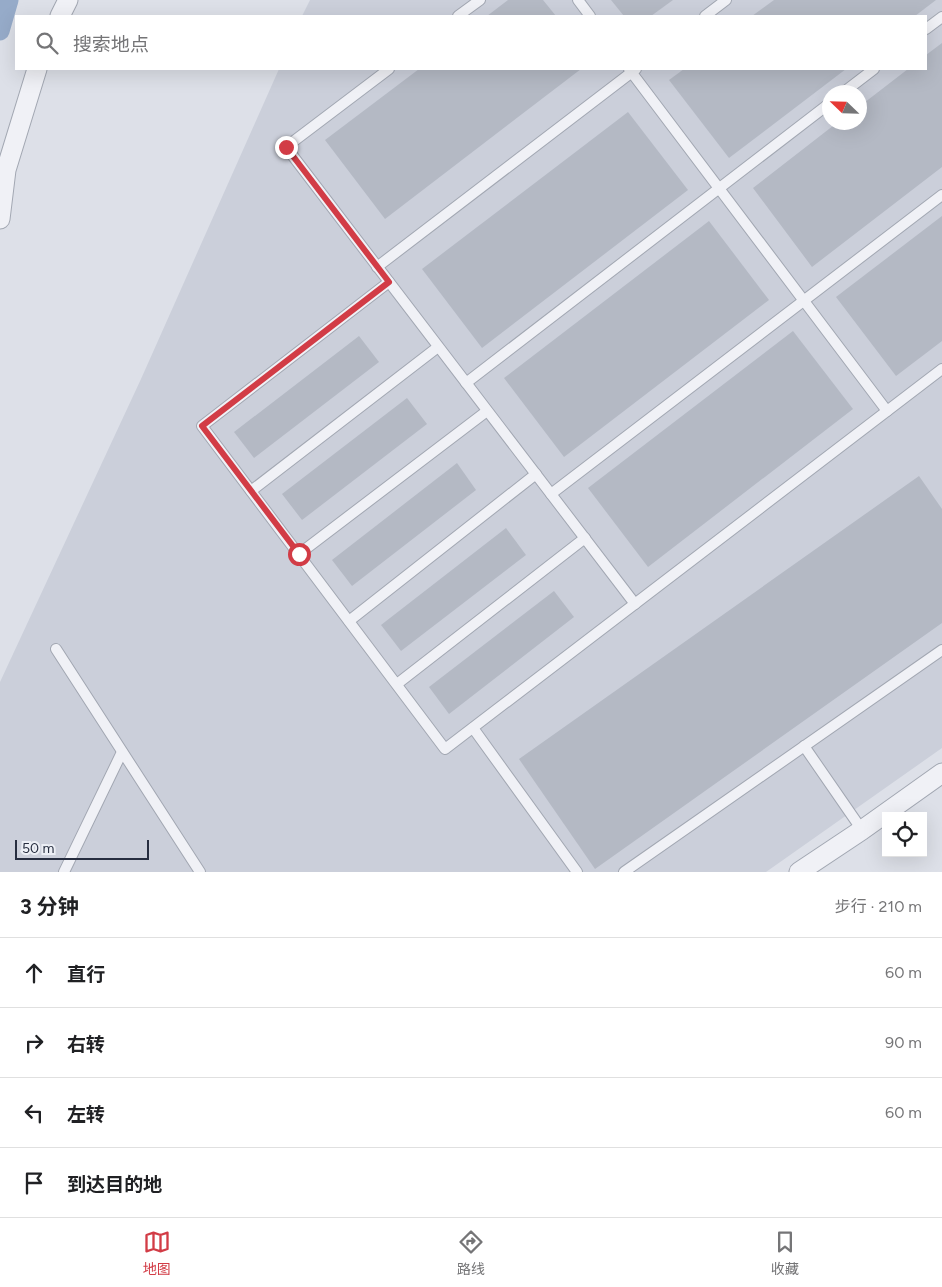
<!DOCTYPE html>
<html lang="zh">
<head>
<meta charset="utf-8">
<style>
	body { margin:0; font-family:Figtree,"Noto Sans SC",sans-serif; background:#f2f2f2; color:#202124 }
	.controls { position:absolute; right:15px; bottom:15px; display:grid; overflow:hidden; border-radius:0px; box-shadow:0 5px 20px #0002 }
	.controls button { width:45px; height:45px; display:grid; place-items:center; padding:0; border:0; border-bottom:1px solid #e0e0e0; background:#fff; color:#202124; font:25px sans-serif }
	.compass { position:absolute; left:822px; top:85px; width:45px; height:45px; border-radius:50%; background:#fff; box-shadow:0 5px 20px #0002; rotate:293deg }
	.scale { position:absolute; left:15px; bottom:12px; width:134px; box-sizing:border-box; padding-left:5px; border:2px solid #262d3f; border-top:0; font-size:14px; line-height:18px; white-space:nowrap; color:#262d3f; -webkit-text-stroke:4px #eceff5; paint-order:stroke }
	.stop { position:absolute; width:15px; height:15px; margin:-11px; border:4px solid #d23c46; border-radius:50%; background:#fff }
	.stop.end { background:#d23c46; border-color:#fff; box-shadow:0 1px 5px #0008 }
	.list { margin:0; padding:0; list-style:none }
	h2 { display:flex; justify-content:space-between; align-items:center; height:65px; margin:0; padding:0 20px; font-size:21px }
	h2 small { font-size:16px; font-weight:400; color:#757577 }
	.list li { display:grid; grid-template-columns:32px 1fr auto; gap:15px; align-items:center; box-sizing:border-box; height:70px; padding:0 20px; border-top:1px solid #e0e0e0 }
	.list b { display:block; font-size:19px; white-space:nowrap }
	.list em { font-size:16px; font-style:normal; color:#757577 }
	.icon { flex:none; width:28px; height:28px; fill:none; stroke:currentColor; stroke-width:2; stroke-linecap:round; stroke-linejoin:round }
	.map { position:relative; flex:none; width:942px; height:872px; overflow:hidden }
	.search { position:absolute; background:#fff; box-shadow:0 5px 20px #0002; left:15px; right:15px; top:15px; height:55px; display:flex; align-items:center; gap:12px; box-sizing:border-box; padding:0 18px; border-radius:0px; color:#757577; font-size:19px }
	.sheet { height:345px; background:#fff }
	nav { display:flex; justify-content:space-around; align-items:center; box-sizing:border-box; height:70px; border-top:1px solid #e0e0e0; background:#fff; font-size:14px; color:#757577 }
	nav a { display:grid; justify-items:center; gap:2px }
	nav .on { color:#d23c46 }
	.map>svg:first-child { display:block }
	.built { fill:#cbcfda; fill-rule:evenodd }
	.lines { fill:none; stroke-linecap:round; stroke-linejoin:round }
	.canal { stroke:#96abc9; stroke-width:19 }
	.building { fill:#b4b9c4 }
	.service-casing { stroke:#a2a7b2; stroke-width:12 }
	.minor-casing { stroke:#a2a7b2; stroke-width:21 }
	.service { stroke:#f0f1f6; stroke-width:10 }
	.minor { stroke:#f0f1f6; stroke-width:19 }
	.route { stroke:#d23c46; stroke-width:6 }
</style>
</head>
<body>
<div class="map">
<svg width="942" height="872" viewBox="0 0 942 872">
	<rect width="100%" height="100%" fill="#dde0e8"/>
	<path class="built" d="M310,0h632v748l-176,124h-766v-190l141,-303 138,-310h647v-53h-624zM830,92h30v30h-30z"/>
	<g class="lines">
		<path class="canal" d="M0,31l9,-31"/>
	</g>
	<g class="building">
		<path d="M508,0h35l13,16h-69z"/>
		<path d="M611,0h62l-22,16h-27z"/>
		<path d="M774,0h162l-21,16h-163z"/>
		<path d="M942,43v124l-130,100 -59,-79 85,-66h22v-16l48,-37h18v-14z"/>
		<path d="M419,69h162l-196,150 -60,-79z"/>
		<path d="M684,69h162l-117,89 -60,-78z"/>
		<path d="M628,112l60,78 -206,158 -60,-79z"/>
		<path d="M942,216v125l-46,35 -60,-79z"/>
		<path d="M709,221l60,79 -205,157 -60,-79z"/>
		<path d="M793,331l60,78 -205,158 -60,-79z"/>
		<path d="M359,336l20,26 -125,96 -20,-26z"/>
		<path d="M407,398l20,26 -125,96 -20,-26z"/>
		<path d="M457,463l19,27 -124,96 -20,-26z"/>
		<path d="M919,476l23,33v114l-347,246 -76,-110z"/>
		<path d="M506,528l20,27 -125,96 -20,-26z"/>
		<path d="M554,591l20,26 -125,97 -20,-27z"/>
	</g>
	<g class="lines">
		<defs>
			<g id="service">
				<path d="M578,0l12,16"/>
				<path d="M458,16l22,-16"/>
				<path d="M705,16l21,-16"/>
				<path d="M926,29l16,-12"/>
				<path d="M389,69l-103,78 349,457"/>
				<path d="M629,69l258,342"/>
				<path d="M844,92l30,-23"/>
				<path d="M377,267l259,-198"/>
				<path d="M389,282l-187,144 243,323 497,-380"/>
				<path d="M466,383l364,-280"/>
				<path d="M251,491l187,-144"/>
				<path d="M551,494l391,-299"/>
				<path d="M299,554l188,-143"/>
				<path d="M349,621l187,-147"/>
				<path d="M56,649l144,223"/>
				<path d="M397,684l188,-146"/>
				<path d="M473,728l104,144"/>
				<path d="M804,746l58,84"/>
				<path d="M64,872l58,-120"/>
				<path d="M624,872l318,-222"/>
			</g>
			<g id="minor">
				<path d="M60,16l8,-16"/>
				<path d="M0,219l6,-49 31,-101"/>
				<path d="M799,872l63,-42 80,-57"/>
			</g>
		</defs>
		<use href="#service" class="service-casing"/>
		<use href="#minor" class="minor-casing"/>
		<use href="#service" class="service"/>
		<use href="#minor" class="minor"/>
	</g>
	<g class="lines">
		<path class="route" d="M286,147l103,135 -187,144 97,128"/>
	</g>
</svg>
<div class="controls">
<button><svg class="icon" aria-label="locate" viewBox="0 0 24 24"><circle cx="12" cy="12" r="6"/><path d="M12 2v4M12 18v4M2 12h4M18 12h4"/></svg></button>
</div>
<svg class="compass" viewBox="-18 -18 36 36"><path d="M0-13l5 13h-10z" fill="#e53935"/><path d="M0 13l5-13h-10z" fill="#757577"/></svg>
<div class="scale">50 m</div>
<div class="stop" style="left:299px;top:554px"></div>
<div class="stop end" style="left:286px;top:147px"></div>
<div class="search"><svg class="icon" aria-label="search" viewBox="0 0 24 24"><circle cx="10" cy="10" r="6"/><path d="M15 15l6 6"/></svg>搜索地点</div>
</div>
<section class="sheet">
<h2>3 分钟<small>步行 · 210 m</small></h2>
<ul class="list">
<li><svg class="icon" aria-label="ahead" viewBox="0 0 24 24"><path d="M12 20V5M6 11l6-6 6 6"/></svg><div><b>直行</b></div><em>60 m</em></li>
<li><svg class="icon" aria-label="right" viewBox="0 0 24 24"><path d="M7 20v-9h11M14 6l5 5-5 5"/></svg><div><b>右转</b></div><em>90 m</em></li>
<li><svg class="icon" aria-label="left" viewBox="0 0 24 24"><path d="M17 20v-9H6M10 6l-5 5 5 5"/></svg><div><b>左转</b></div><em>60 m</em></li>
<li><svg class="icon" aria-label="arrive" viewBox="0 0 24 24"><path d="M6 21V4h12l-3 4 3 4H6"/></svg><div><b>到达目的地</b></div></li>
</ul>
</section>
<nav>
<a class="on"><svg class="icon" aria-label="map" viewBox="0 0 24 24"><path d="M3 6l6-2 6 2 6-2v14l-6 2-6-2-6 2zM9 4v14M15 6v14"/></svg>地图</a>
<a><svg class="icon" aria-label="directions" viewBox="0 0 24 24"><path d="M12 3l9 9-9 9-9-9zM9 14v-3h6M13 9l2 2-2 2"/></svg>路线</a>
<a><svg class="icon" aria-label="saved" viewBox="0 0 24 24"><path d="M7 4h10v16l-5-4-5 4z"/></svg>收藏</a>
</nav>
</body>
</html>
